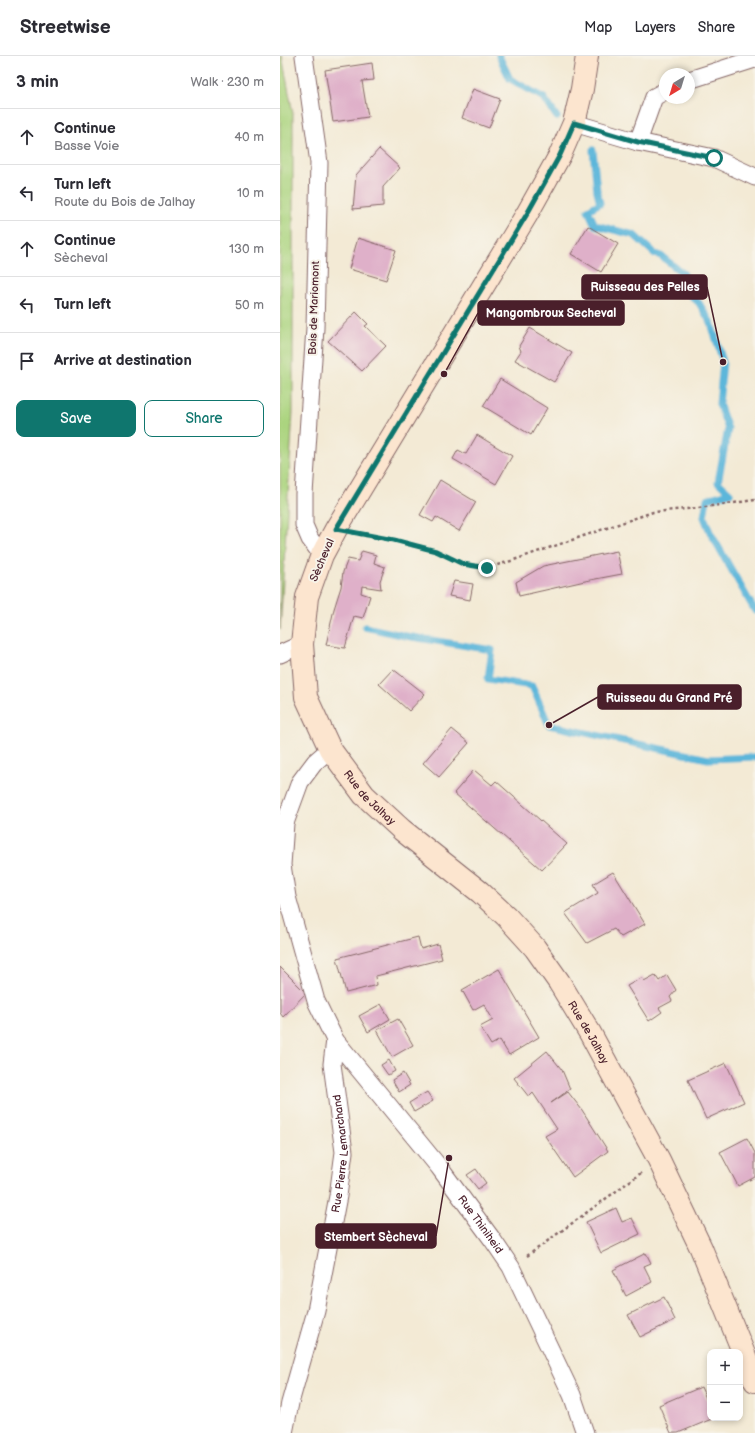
<!DOCTYPE html>
<html lang="en">
<head>
<meta charset="utf-8">
<style>
	body { margin:0; font-family:"Balsamiq Sans",sans-serif; background:#f7f7f7; color:#2b2b33 }
	.controls { position:absolute; right:12px; bottom:12px; display:grid; overflow:hidden; border-radius:8px; box-shadow:0 2px 6px #0003 }
	.controls button { width:36px; height:36px; display:grid; place-items:center; padding:0; border:0; border-bottom:1px solid #e1e1e2; background:#fff; color:#2b2b33; font:20px sans-serif }
	.compass { position:absolute; left:379px; top:12px; width:36px; height:36px; border-radius:50%; background:#fff; box-shadow:0 2px 6px #0003; rotate:218deg }
	.stop { position:absolute; width:12px; height:12px; margin:-9px; border:3px solid #0f766e; border-radius:50%; background:#fff }
	.stop.end { background:#0f766e; border-color:#fff; box-shadow:0 1px 4px #0008 }
	.list { margin:0; padding:0; list-style:none }
	h2 { display:flex; justify-content:space-between; align-items:center; height:52px; margin:0; padding:0 16px; font-size:17px }
	h2 small { font-size:13px; font-weight:400; color:#7c7c81 }
	.list li { display:grid; grid-template-columns:26px 1fr auto; gap:12px; align-items:center; box-sizing:border-box; height:56px; padding:0 16px; border-top:1px solid #e1e1e2 }
	.list b { display:block; font-size:15px; white-space:nowrap }
	.list p { margin:0; font-size:13px; white-space:nowrap; color:#7c7c81 }
	.list em { font-size:13px; font-style:normal; color:#7c7c81 }
	.actions { display:flex; gap:8px; padding:12px 16px }
	.actions a { flex:1; padding:9px 0; border:1px solid #0f766e; border-radius:8px; text-align:center; font-size:14px; color:#0f766e }
	.actions .main { background:#0f766e; color:#fff }
	.icon { flex:none; width:22px; height:22px; fill:none; stroke:currentColor; stroke-width:2; stroke-linecap:round; stroke-linejoin:round }
	.map { position:relative; flex:none; width:475px; height:1377px; overflow:hidden }
	header { display:flex; align-items:center; gap:24px; box-sizing:border-box; height:56px; padding:0 20px; background:#fff; border-bottom:1px solid #e1e1e2 }
	header strong { font-size:19px }
	nav { display:flex; gap:22px; margin-inline-start:auto; font-size:14px }
	main { display:flex }
	aside { flex:1; background:#fff }
	.map>svg:first-child { display:block }
	.green { fill:#abd47f; stroke:#7a7a55 }
	.lines { fill:none; stroke-linecap:round; stroke-linejoin:round }
	.stream { stroke:#5cb6da; stroke-width:7 }
	.building { fill:#dfb0c9 }
	.street-casing { stroke:#856666; stroke-width:19 }
	.secondary-casing { stroke:#856666; stroke-width:24 }
	.path { stroke:#856666; stroke-width:2.5; stroke-dasharray:3 3; stroke-linecap:butt }
	.street { stroke:#fff; stroke-width:17 }
	.secondary { stroke:#fce5cf; stroke-width:22 }
	.route { stroke:#0f766e; stroke-width:5 }
	.labels { text-anchor:middle; dominant-baseline:central; stroke-width:4; stroke-linejoin:round; paint-order:stroke }
	.street-label { font-size:11px; fill:#4a1f2b; stroke:#f7f3e8 }
	.leader { fill:none; stroke:#4a1f2b; stroke-width:1.5 }
	.callout-dot { fill:#4a1f2b; stroke:#f7f3e8; stroke-width:1.5 }
	.callout { fill:#4a1f2b; stroke:#4a1f2b; stroke-width:1.5 }
	.callout-label { font-size:12px; text-anchor:middle; font-weight:bold; fill:#fff }
</style>
</head>
<body>
<header>
<strong>Streetwise</strong>
<nav><a>Map</a><a>Layers</a><a>Share</a></nav>
</header>
<main>
<aside>
<h2>3 min<small>Walk · 230 m</small></h2>
<ul class="list">
<li><svg class="icon" aria-label="ahead" viewBox="0 0 24 24"><path d="M12 20V5M6 11l6-6 6 6"/></svg><div><b>Continue</b><p>Basse Voie</p></div><em>40 m</em></li>
<li><svg class="icon" aria-label="left" viewBox="0 0 24 24"><path d="M17 20v-9H6M10 6l-5 5 5 5"/></svg><div><b>Turn left</b><p>Route du Bois de Jalhay</p></div><em>10 m</em></li>
<li><svg class="icon" aria-label="ahead" viewBox="0 0 24 24"><path d="M12 20V5M6 11l6-6 6 6"/></svg><div><b>Continue</b><p>Sècheval</p></div><em>130 m</em></li>
<li><svg class="icon" aria-label="left" viewBox="0 0 24 24"><path d="M17 20v-9H6M10 6l-5 5 5 5"/></svg><div><b>Turn left</b></div><em>50 m</em></li>
<li><svg class="icon" aria-label="arrive" viewBox="0 0 24 24"><path d="M6 21V4h12l-3 4 3 4H6"/></svg><div><b>Arrive at destination</b></div></li>
</ul>
<div class="actions"><a class="main">Save</a><a>Share</a></div>
</aside>
<div class="map">
<svg width="475" height="1377" viewBox="0 0 475 1377">
	<rect width="100%" height="100%" fill="#f7f3e8"/>
	<filter id="ink" filterUnits="userSpaceOnUse"><feTurbulence type="fractalNoise" baseFrequency=".025" numOctaves="2"/><feDisplacementMap in="SourceGraphic" scale="8" xChannelSelector="R" yChannelSelector="G"/><feConvolveMatrix kernelMatrix="1 2 1 2 8 2 1 2 1" color-interpolation-filters="sRGB"/></filter>
	<filter id="wash" filterUnits="userSpaceOnUse"><feTurbulence type="fractalNoise" baseFrequency=".012" numOctaves="4" result="noise"/><feDisplacementMap in="SourceGraphic" scale="16" xChannelSelector="R" yChannelSelector="G"/><feGaussianBlur stdDeviation="0.9" result="paint"/><feColorMatrix in="noise" values="0 0 0 0 0 0 0 0 0 0 0 0 0 0 0 0 0 1.4 0 .05"/><feComposite in="paint" operator="in"/></filter>
	<g filter="url(#wash)">
		<rect width="100%" height="100%" fill="#f3ead5"/>
		<path class="green" d="M0,0h2l11,58v297l-13,219z"/>
		<g class="lines">
			<g class="stream">
				<path d="M219,0l11,23 34,19 13,19"/>
				<path d="M313,94l4,41 3,12 -12,7 7,15 39,10 21,19 6,2 23,18v15l15,14 12,20 12,39 -4,42 9,25 -10,53 12,11 -23,6 -3,18 6,15 45,79"/>
				<path d="M85,571l41,9 86,14 -4,29 44,7 17,39 159,34 47,-2"/>
			</g>
		</g>
		<g id="blocks">
			<g class="building">
				<path d="M92,7l2,17 -12,1 6,36 -35,5 -8,-52z"/>
				<path d="M193,33l27,10 -11,29 -27,-10z"/>
				<path d="M99,93l21,19 -17,19v19l-30,3 3,-34z"/>
				<path d="M308,170l30,18 -17,28 -30,-18z"/>
				<path d="M78,182l38,12 -10,30 -37,-11z"/>
				<path d="M76,256l12,12 -3,2 21,20 -24,25 -34,-30z"/>
				<path d="M250,272l42,25 -18,29 -39,-22 6,-9 -2,-5z"/>
				<path d="M220,323l47,29 -16,27 -48,-29z"/>
				<path d="M197,379l35,21 -16,28 -43,-25 5,-9 8,4z"/>
				<path d="M160,424l36,22 -17,29 -23,-14 -3,5 -13,-7z"/>
				<path d="M82,495l14,4 -2,8 11,4 -5,14 1,8 -19,-3 -1,7 9,3 -7,22 -9,-2 -9,32 -19,-3 8,-36 7,-22 2,-15 5,-13 10,2z"/>
				<path d="M337,495l5,23 -37,7 -66,15 -3,-14 27,-16z"/>
				<path d="M174,525l19,3 -3,16 -21,-4z"/>
				<path d="M113,613l32,25 -16,17 -30,-27z"/>
				<path d="M172,673l17,14 -30,34 -16,-14z"/>
				<path d="M194,714l18,15 4,-4 71,63 -25,26 -88,-77z"/>
				<path d="M333,816l32,52 -24,13 -7,-8 -27,14 -22,-30 33,-20 -5,-9z"/>
				<path d="M138,881l3,12 17,-5 4,15 -66,17 1,9 -31,8 -9,-35z"/>
				<path d="M0,911l26,26 -23,24 -3,-4z"/>
				<path d="M219,913l40,68 -30,18 -9,-15 -9,5 -11,-18 13,-7 -9,-16 -11,6 -11,-20z"/>
				<path d="M375,919l4,6 8,-6 9,15 -6,7 2,4 -13,7 3,4 -13,9 -22,-35 16,-9 1,4z"/>
				<path d="M101,948l9,15 -22,13 -9,-16z"/>
				<path d="M118,963l15,26 -21,12 -15,-27z"/>
				<path d="M267,995l15,19 8,19 -19,14 17,-11 14,18 26,41 -35,26 -28,-41 12,-7 -24,-36 -4,4 -15,-19z"/>
				<path d="M109,1004l6,11 -7,4 -7,-10z"/>
				<path d="M446,1007l18,39 -38,17 -18,-39z"/>
				<path d="M123,1017l7,12 -11,7 -7,-12z"/>
				<path d="M147,1036l6,9 -19,11 -5,-9z"/>
				<path d="M467,1082l8,15v24l-17,9 -18,-34z"/>
				<path d="M196,1113l10,14 -8,6 -11,-14z"/>
				<path d="M336,1152l6,14 10,-4 8,16 -39,19 -15,-31z"/>
				<path d="M366,1197l5,10 -7,3 8,16 -26,14 -13,-26z"/>
				<path d="M384,1241l11,23 -35,17 -12,-22z"/>
				<path d="M421,1331l9,20v11h4l-36,15h-7l-12,-28z"/>
			</g>
		</g>
	</g>
	<g filter="url(#ink)">
		<use href="#blocks" fill-opacity="0" stroke="#856666" stroke-width="1"/>
		<g class="lines">
			<defs>
				<g id="street">
					<path d="M24,0l15,107 -4,165 -11,166v31l6,14 12,16"/>
					<path d="M409,24l66,-21"/>
					<path d="M294,67l64,19 76,16 41,19"/>
					<path d="M358,86l16,-45 11,-6"/>
					<path d="M0,598l22,-10"/>
					<path id="s1" d="M55,984l104,127 53,72 19,28 61,128 13,38"/>
					<path id="s2" d="M4,1377l6,-30 26,-92 22,-115 6,-44 -12,-88 3,-24 -19,-39 -29,-104 -5,-32 3,-42 15,-41 15,-20 15,-13"/>
				</g>
				<g id="secondary">
					<path id="s3" d="M307,0l-5,33 -8,34 -14,32 -33,59 -191,315 -14,26 -15,42 -5,47 4,53 24,52 34,46 38,35 78,62 26,24 29,32 24,34 31,51 69,127 42,88 54,133"/>
				</g>
			</defs>
			<use href="#street" class="street-casing"/>
			<use href="#secondary" class="secondary-casing"/>
			<g class="path">
				<path d="M79,478l35,6 42,11 27,13 24,4 24,-7 142,-49 45,-4 57,-8"/>
				<path d="M247,1200l114,-83"/>
			</g>
			<use href="#street" class="street"/>
			<use href="#secondary" class="secondary"/>
		</g>
	</g>
	<g class="lines" filter="url(#ink)">
		<path class="route" d="M207,512l-24,-4 -27,-13 -42,-11 -58,-11 191,-315 33,-59 14,-32 64,19 76,16"/>
	</g>
	<g class="labels">
		<g class="street-label">
			<text transform="translate(34 252) rotate(-88)">Bois de Mariomont</text>
			<text transform="translate(42 504) rotate(-67)">Sècheval</text>
			<text stroke="none"><textPath href="#s3" startOffset="834">Rue de Jalhay</textPath></text>
			<text stroke="none"><textPath href="#s3" startOffset="1158">Rue de Jalhay</textPath></text>
			<text stroke="none"><textPath href="#s2" startOffset="286">Rue Pierre Lemarchand</textPath></text>
			<text stroke="none"><textPath href="#s1" startOffset="235">Rue Thiniheid</textPath></text>
		</g>
	</g>
	<path class="leader" d="M443 306L427 231M164 318L198 257M269 669L318 641M169 1102L156 1180"/>
	<g class="callout-dot">
		<circle cx="443" cy="306" r="4"/>
		<circle cx="164" cy="318" r="4"/>
		<circle cx="269" cy="669" r="4"/>
		<circle cx="169" cy="1102" r="4"/>
	</g>
	<g class="callout">
		<rect x="302" y="219" width="125" height="24" rx="4"/>
		<rect x="198" y="245" width="146" height="24" rx="4"/>
		<rect x="318" y="629" width="143" height="24" rx="4"/>
		<rect x="36" y="1168" width="120" height="24" rx="4"/>
	</g>
	<g class="callout-label">
		<text x="365" y="235">Ruisseau des Pelles</text>
		<text x="271" y="261">Mangombroux Secheval</text>
		<text x="389" y="646">Ruisseau du Grand Pré</text>
		<text x="96" y="1185">Stembert Sècheval</text>
	</g>
</svg>
<div class="controls">
<button>+</button>
<button>−</button>
</div>
<svg class="compass" viewBox="-18 -18 36 36"><path d="M0-13l5 13h-10z" fill="#e53935"/><path d="M0 13l5-13h-10z" fill="#7c7c81"/></svg>
<div class="stop" style="left:434px;top:102px"></div>
<div class="stop end" style="left:207px;top:512px"></div>
</div>
</main>
</body>
</html>
